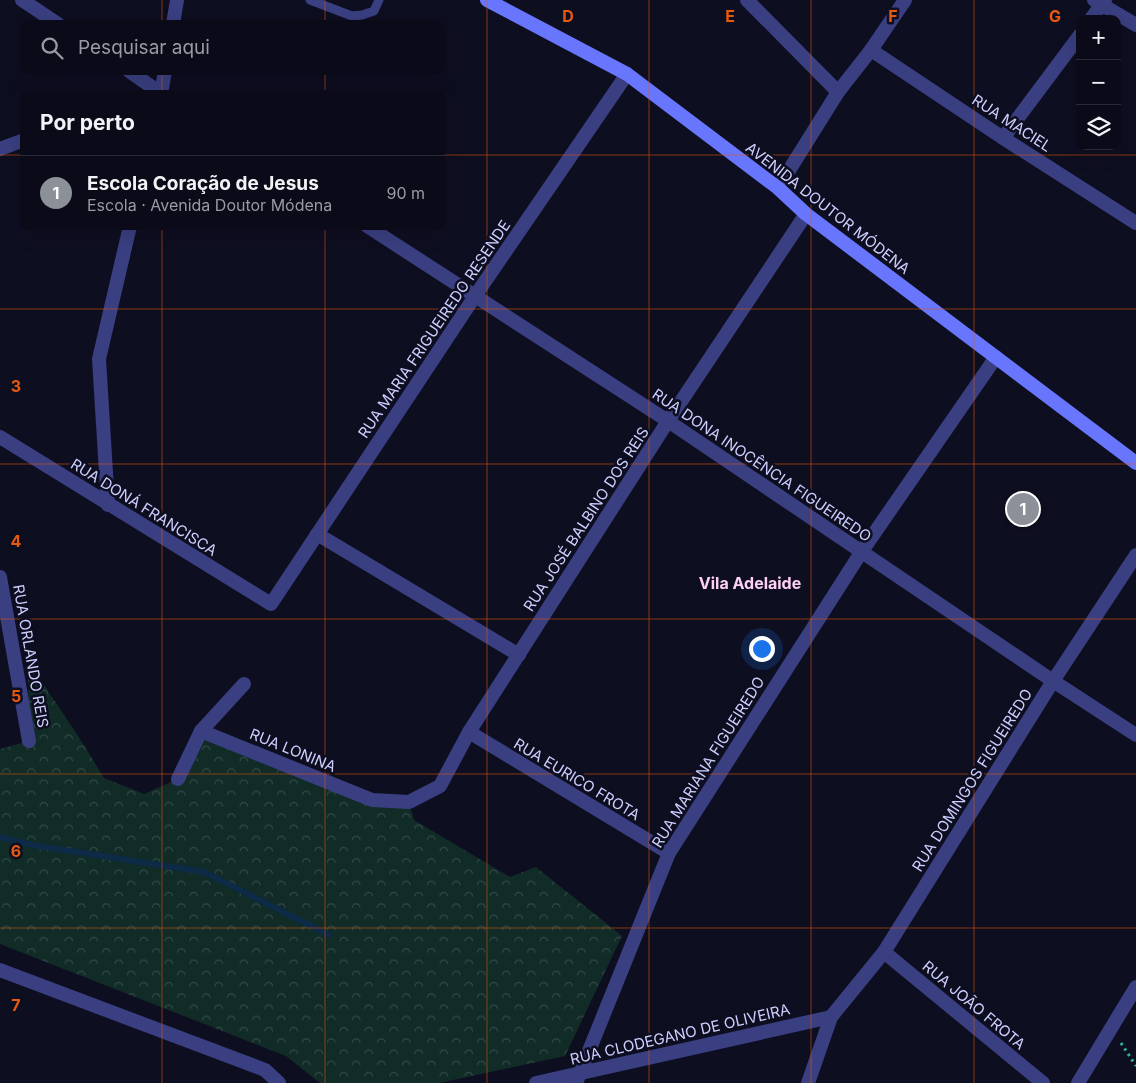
<!DOCTYPE html>
<html lang="pt">
<head>
<meta charset="utf-8">
<style>
	body { margin:0; font-family:Inter,sans-serif; background:#181826; color:#f1f3f6 }
	.controls { position:absolute; right:15px; top:15px; display:grid; overflow:hidden; border-radius:10px; box-shadow:0 5px 20px #0002 }
	.controls button { width:45px; height:45px; display:grid; place-items:center; padding:0; border:0; border-bottom:1px solid #2a2b38; background:#0a0a19; color:#f1f3f6; font:25px sans-serif }
	.you { position:absolute; left:761px; top:648px; width:18px; height:18px; margin:-12px; border:4px solid #fff; border-radius:50%; background:#1a73e8; box-shadow:0 0 0 8px #1a73e833 }
	.badge { display:grid; place-items:center; width:32px; height:32px; border-radius:50%; background:#8c9099; color:#fff; font-size:16px; font-weight:700 }
	.pin { position:absolute; translate:-50% -50%; border:2px solid #fff; box-shadow:0 1px 5px #0006 }
	.list { margin:0; padding:0; list-style:none }
	h2 { display:flex; justify-content:space-between; align-items:center; height:65px; margin:0; padding:0 20px; font-size:21px }
	h2 small { font-size:16px; font-weight:400; color:#999aa2 }
	.list li { display:grid; grid-template-columns:32px 1fr auto; gap:15px; align-items:center; box-sizing:border-box; height:75px; padding:0 20px; border-top:1px solid #2a2b38 }
	.list b { display:block; font-size:19px; white-space:nowrap }
	.list p { margin:0; font-size:16px; white-space:nowrap; color:#999aa2 }
	.list em { font-size:16px; font-style:normal; color:#999aa2 }
	.icon { flex:none; width:28px; height:28px; fill:none; stroke:currentColor; stroke-width:2; stroke-linecap:round; stroke-linejoin:round }
	.map { position:relative; flex:none; width:1136px; height:1083px; overflow:hidden }
	.search { position:absolute; background:#0a0a19; box-shadow:0 5px 20px #0002; left:20px; top:20px; width:425px; height:55px; display:flex; align-items:center; gap:12px; box-sizing:border-box; padding:0 18px; border-radius:10px; color:#999aa2; font-size:19px }
	.panel { position:absolute; background:#0a0a19; box-shadow:0 5px 20px #0002; left:20px; top:90px; width:425px; height:140px; border-radius:10px }
	.map>svg:first-child { display:block }
	.forest { fill:url(#forest-crowns) }
	.lines { fill:none; stroke-linecap:round; stroke-linejoin:round }
	.stream { stroke:#0d2a46; stroke-width:6 }
	.path { stroke:#30b199; stroke-width:3; stroke-dasharray:2.5 4; stroke-linecap:butt }
	.service { stroke:#393f80; stroke-width:9 }
	.minor { stroke:#393f80; stroke-width:14 }
	.secondary { stroke:#6776fd; stroke-width:14 }
	.grid { fill:none; stroke:#e8590c; stroke-width:1; stroke-opacity:0.55 }
	.labels { text-anchor:middle; dominant-baseline:central; stroke-width:5; stroke-linejoin:round; paint-order:stroke }
	.street-label { font-size:15px; fill:#cecffe; stroke:#0e0e21 }
	.neighbourhood-label { font-size:16px; font-weight:bold; fill:#fed0f3; stroke:#0e0e21 }
	.grid-label { font-size:16px; text-anchor:middle; font-weight:bold; fill:#e8590c; stroke:#0e0e21; stroke-width:5; stroke-linejoin:round; paint-order:stroke }
</style>
</head>
<body>
<div class="map">
<svg width="1136" height="1083" viewBox="0 0 1136 1083">
	<defs>
		<pattern id="forest-crowns" width="20" height="18" patternUnits="userSpaceOnUse" patternTransform="scale(1.25)"><rect width="20" height="18" fill="#112b27"/><path d="M2 6a3 3 0 1 1 6 0M12 15a3 3 0 1 1 6 0" fill="none" stroke="#324947"/></pattern>
	</defs>
	<rect width="100%" height="100%" fill="#0e0e21"/>
	<path class="forest" d="M28,661l56,84 20,33 40,16 34,-15 23,-48 171,69 37,2 5,18 96,57 26,-10 86,69 -57,120 -126,27h-119l-34,-27 -286,-112v-195l29,-8z"/>
	<g class="lines">
		<path class="stream" d="M0,837l32,8 172,27 125,63"/>
		<path class="path" d="M1121,1043l15,23"/>
		<path class="service" d="M310,0l42,16 10,-1 12,-4 5,-11"/>
		<g class="minor">
			<path d="M22,0l36,24"/>
			<path d="M747,0l91,92"/>
			<path d="M1094,0l42,25"/>
			<path d="M1091,19l14,-19"/>
			<path d="M173,24l4,-24"/>
			<path d="M871,50l132,88 133,85"/>
			<path d="M129,71l33,23"/>
			<path d="M161,94l4,-23"/>
			<path d="M1003,138l77,-103"/>
			<path d="M0,149l24,-9"/>
			<path d="M778,188l60,-96 33,-42 34,-50"/>
			<path d="M367,226l301,195 385,260 83,54"/>
			<path d="M0,437l271,167 204,-308 152,-222"/>
			<path d="M108,505l-9,-146 31,-133"/>
			<path d="M317,534l202,121"/>
			<path d="M0,577l29,164"/>
			<path d="M201,731l171,69 37,2 31,-16 29,-54 199,-311 138,-207"/>
			<path d="M469,732l200,121"/>
			<path d="M178,779l23,-48 43,-47"/>
			<path d="M884,952l159,131"/>
			<path d="M0,970l265,100 14,13"/>
			<path d="M536,1083l295,-66"/>
			<path d="M576,1083l93,-230 193,-302 134,-194"/>
			<path d="M808,1083l23,-66 53,-65 169,-271 83,-126"/>
			<path d="M1078,1083l58,-96"/>
		</g>
		<path class="secondary" d="M487,0l140,74 151,114 28,26 330,249"/>
	</g>
	<path class="grid" d="M162,0v24M325,0v24M487,0v1083M649,0v1083M811,0v1083M974,0v1083M162,71v23M325,71v23M0,155h24M441,155h695M162,226v857M325,226v857M0,309h1136M0,464h1136M0,619h1136M0,774h1136M0,928h1136"/>
	<g class="labels">
		<g class="street-label">
			<text transform="translate(1012 123) rotate(33)">RUA MACIEL</text>
			<text transform="translate(828 208) rotate(38)">AVENIDA DOUTOR MÓDENA</text>
			<text transform="translate(434 329) rotate(-56)">RUA MARIA FRIGUEIREDO RESENDE</text>
			<text transform="translate(762 465) rotate(34)">RUA DONA INOCÊNCIA FIGUEIREDO</text>
			<text transform="translate(144 507) rotate(32)">RUA DONÁ FRANCISCA</text>
			<text transform="translate(586 519) rotate(-57)">RUA JOSÉ BALBINO DOS REIS</text>
			<text transform="translate(31 656) rotate(80)">RUA ORLANDO REIS</text>
			<text transform="translate(293 750) rotate(22)">RUA LONINA</text>
			<text transform="translate(708 762) rotate(-58)">RUA MARIANA FIGUEIREDO</text>
			<text transform="translate(577 779) rotate(31)">RUA EURICO FROTA</text>
			<text transform="translate(972 780) rotate(-58)">RUA DOMINGOS FIGUEIREDO</text>
			<text transform="translate(974 1005) rotate(40)">RUA JOÃO FROTA</text>
			<text transform="translate(680 1034) rotate(-13)">RUA CLODEGANO DE OLIVEIRA</text>
		</g>
		<g class="neighbourhood-label">
			<text x="750" y="583">Vila Adelaide</text>
		</g>
	</g>
	<g class="grid-label">
		<text x="568" y="22">D</text>
		<text x="730" y="22">E</text>
		<text x="893" y="22">F</text>
		<text x="1055" y="22">G</text>
		<text x="16" y="392">3</text>
		<text x="16" y="547">4</text>
		<text x="16" y="702">5</text>
		<text x="16" y="857">6</text>
		<text x="16" y="1011">7</text>
	</g>
</svg>
<div class="controls">
<button>+</button>
<button>−</button>
<button><svg class="icon" aria-label="layers" viewBox="0 0 24 24"><path d="M12 4l9 5-9 5-9-5zM3 14l9 5 9-5"/></svg></button>
</div>
<div class="you"></div>
<div class="pin badge" style="left:1023px;top:509px">1</div>
<div class="search"><svg class="icon" aria-label="search" viewBox="0 0 24 24"><circle cx="10" cy="10" r="6"/><path d="M15 15l6 6"/></svg>Pesquisar aqui</div>
<section class="panel">
<h2>Por perto<small></small></h2>
<ul class="list">
<li><span class="badge">1</span><div><b>Escola Coração de Jesus</b><p>Escola · Avenida Doutor Módena</p></div><em>90 m</em></li>
</ul>
</section>
</div>
</body>
</html>
